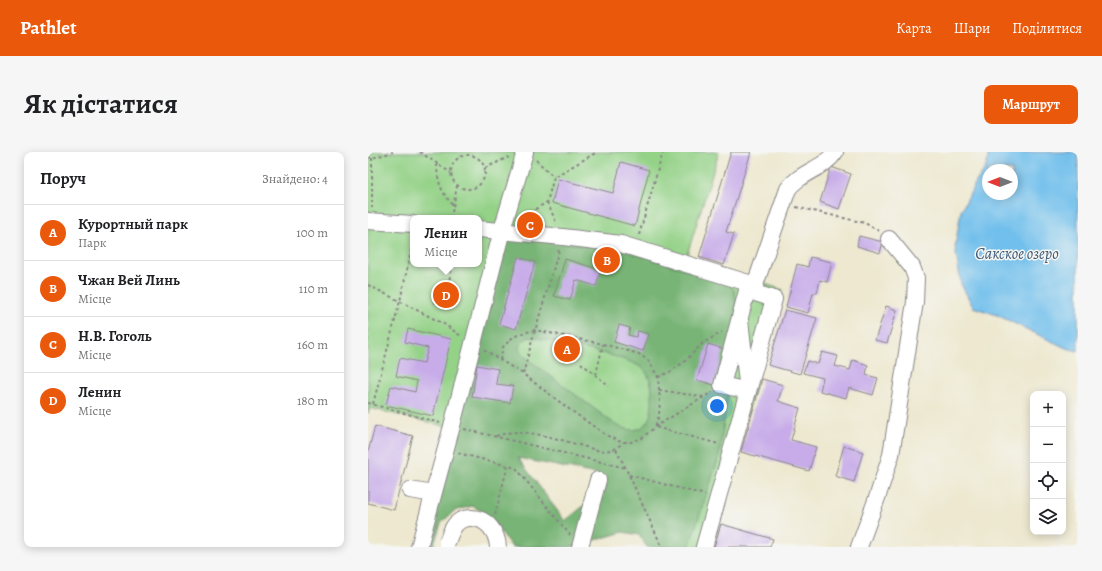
<!DOCTYPE html>
<html lang="uk">
<head>
<meta charset="utf-8">
<style>
	body { margin:0; font-family:Alegreya,serif; background:#f6f6f6; color:#202124 }
	.controls { position:absolute; right:12px; bottom:12px; display:grid; overflow:hidden; border-radius:8px; box-shadow:0 2px 10px #0003 }
	.controls button { width:36px; height:36px; display:grid; place-items:center; padding:0; border:0; border-bottom:1px solid #e0e0e0; background:#fff; color:#202124; font:20px sans-serif }
	.compass { position:absolute; left:614px; top:12px; width:36px; height:36px; border-radius:50%; background:#fff; box-shadow:0 2px 10px #0003; rotate:270deg }
	.you { position:absolute; left:349px; top:254px; width:14px; height:14px; margin:-10px; border:3px solid #fff; border-radius:50%; background:#1a73e8; box-shadow:0 0 0 6px #1a73e833 }
	.badge { display:grid; place-items:center; width:26px; height:26px; border-radius:50%; background:#ea580c; color:#fff; font-size:13px; font-weight:700 }
	.pin { position:absolute; translate:-50% -50%; border:2px solid #fff; box-shadow:0 1px 4px #0006 }
	.popup { position:absolute; left:42px; top:63px; width:72px; height:52px; box-sizing:border-box; display:grid; place-content:center; border-radius:8px; background:#fff; filter:drop-shadow(0 1px 3px #0005); font-size:13px; white-space:nowrap; color:#757577 }
	.popup b { font-size:15px; color:#202124 }
	.popup::after { content:''; position:absolute; left:50%; top:100%; margin-left:-8px; border:8px solid transparent; border-top-color:#fff }
	.list { margin:0; padding:0; list-style:none }
	h2 { display:flex; justify-content:space-between; align-items:center; height:52px; margin:0; padding:0 16px; font-size:17px }
	h2 small { font-size:13px; font-weight:400; color:#757577 }
	.list li { display:grid; grid-template-columns:26px 1fr auto; gap:12px; align-items:center; box-sizing:border-box; height:56px; padding:0 16px; border-top:1px solid #e0e0e0 }
	.list b { display:block; font-size:15px; white-space:nowrap }
	.list p { margin:0; font-size:13px; white-space:nowrap; color:#757577 }
	.list em { font-size:13px; font-style:normal; color:#757577 }
	.icon { flex:none; width:22px; height:22px; fill:none; stroke:currentColor; stroke-width:2; stroke-linecap:round; stroke-linejoin:round }
	.map { position:relative; flex:none; width:710px; height:395px; overflow:hidden; border-radius:8px }
	header { display:flex; align-items:center; gap:24px; box-sizing:border-box; height:56px; padding:0 20px; background:#ea580c; color:#fff }
	header strong { font-size:19px }
	nav { display:flex; gap:22px; margin-inline-start:auto; font-size:14px }
	.intro { display:flex; align-items:center; justify-content:space-between; box-sizing:border-box; height:96px; padding:0 24px }
	h1 { margin:0; font-size:28px }
	.button { padding:10px 18px; border-radius:8px; background:#ea580c; color:#fff; font-size:14px; font-weight:700 }
	main { display:flex; gap:24px; padding:0 24px }
	aside { flex:1; background:#fff; border-radius:8px; box-shadow:0 2px 10px #0003 }
	.map>svg:first-child { display:block }
	.green { fill:#94d288; stroke:#5b7a62; fill-rule:evenodd }
	.forest { fill:#77b474; stroke:#4c6b58; fill-rule:evenodd }
	.water { fill:#71bfec; stroke:#4a7094; fill-rule:evenodd }
	.building { fill:#c7ace9 }
	.lines { fill:none; stroke-linecap:round; stroke-linejoin:round }
	.minor-casing { stroke:#888585; stroke-width:18 }
	.path { stroke:#888585; stroke-width:2; stroke-dasharray:3 3; stroke-linecap:butt }
	.minor { stroke:#fff; stroke-width:16 }
	.minor-bridge-casing { stroke:#888585; stroke-width:18; stroke-linecap:butt }
	.minor-bridge { stroke:#fff; stroke-width:16 }
	.labels { text-anchor:middle; dominant-baseline:central; stroke-width:3; stroke-linejoin:round; paint-order:stroke }
	.water-label { font-size:16px; font-style:italic; fill:#3e5979; stroke:#f6f6f2 }
</style>
</head>
<body>
<header>
<strong>Pathlet</strong>
<nav><a>Карта</a><a>Шари</a><a>Поділитися</a></nav>
</header>
<div class="intro"><h1>Як дістатися</h1><a class="button">Маршрут</a></div>
<main>
<aside>
<h2>Поруч<small>Знайдено: 4</small></h2>
<ul class="list">
<li><span class="badge">A</span><div><b>Курортный парк</b><p>Парк</p></div><em>100 m</em></li>
<li><span class="badge">B</span><div><b>Чжан Вей Линь</b><p>Місце</p></div><em>110 m</em></li>
<li><span class="badge">C</span><div><b>Н.В. Гоголь</b><p>Місце</p></div><em>160 m</em></li>
<li><span class="badge">D</span><div><b>Ленин</b><p>Місце</p></div><em>180 m</em></li>
</ul>
</aside>
<div class="map">
<svg width="710" height="395" viewBox="0 0 710 395">
	<rect width="100%" height="100%" fill="#f6f6f2"/>
	<filter id="ink" filterUnits="userSpaceOnUse"><feTurbulence type="fractalNoise" baseFrequency=".025" numOctaves="2"/><feDisplacementMap in="SourceGraphic" scale="8" xChannelSelector="R" yChannelSelector="G"/><feConvolveMatrix kernelMatrix="1 2 1 2 8 2 1 2 1" color-interpolation-filters="sRGB"/></filter>
	<filter id="wash" filterUnits="userSpaceOnUse"><feTurbulence type="fractalNoise" baseFrequency=".012" numOctaves="4" result="noise"/><feDisplacementMap in="SourceGraphic" scale="16" xChannelSelector="R" yChannelSelector="G"/><feGaussianBlur stdDeviation="0.9" result="paint"/><feColorMatrix in="noise" values="0 0 0 0 0 0 0 0 0 0 0 0 0 0 0 0 0 1.4 0 .05"/><feComposite in="paint" operator="in"/></filter>
	<g filter="url(#wash)">
		<rect width="100%" height="100%" fill="#ede8cf"/>
		<path class="green" d="M0,0h351l-33,106 97,32 -75,257h-47l-37,-77 -254,-62 -2,6zM45,66h66v46h-66z"/>
		<path class="forest" d="M136,84l115,13 110,34 5,7 3,14 -9,88 -9,65 -30,90h-42l-8,-12 -16,-3 -52,15h-59l-26,-34 -14,-7 -18,5 -13,12 -8,24h-11zM161,185l7,1c26,5 51,11 77,18 8,3 18,5 26,10 11,6 13,19 13,31 1,26 -10,41 -36,28l-83,-62 -11,-9 -3,-6c2,-6 4,-8 10,-11zM150,306l88,18 -3,22 -12,2 -26,21z"/>
		<path class="water" d="M621,0h89v199l-12,-3 -69,-33 -24,-8 -12,-23 -6,-37 6,-36 15,-29 10,-15zM620,18h24v24h-24z"/>
		<g id="blocks">
			<g class="building">
				<path d="M363,0h20l-25,80 8,2 -10,31 -25,-8z"/>
				<path d="M253,10l28,8 -14,56 -83,-23 6,-24 55,14z"/>
				<path d="M463,15l20,7 -12,35 -19,-7z"/>
				<path d="M491,84l24,6 -3,11 -23,-7z"/>
				<path d="M150,105l17,5 -19,67 -17,-5z"/>
				<path d="M442,105l22,5 -5,20 -7,-2 -3,13h-4l-5,20 -22,-6 11,-43 11,3z"/>
				<path d="M197,107l36,11 -5,16 -20,-6 -6,20 -16,-4z"/>
				<path d="M518,154l11,4 -10,33 -12,-3z"/>
				<path d="M417,158l32,8 -17,56 -32,-9z"/>
				<path d="M251,173l11,3 -2,7 8,2 2,-6 11,3 -6,17 -29,-9z"/>
				<path d="M40,177l43,10 -18,77 -47,-11 5,-19 24,6 2,-11 -21,-5 4,-18 24,5 4,-15 -23,-6z"/>
				<path d="M340,192l16,5 -10,36 -17,-5z"/>
				<path d="M454,200l16,4 -3,10 15,4 3,-10 15,5 -2,10 12,3 -5,17 -24,-7 -3,10 -26,-7 3,-13 -20,-5 4,-12 11,3z"/>
				<path d="M109,213l21,4 -2,15 17,2 -3,17 -38,-6z"/>
				<path d="M394,227l21,6 -5,16 22,7 -9,32 25,7 -7,24 -68,-19z"/>
				<path d="M7,274l38,10 -19,74 -26,-7v-51z"/>
				<path d="M476,294l19,6 -9,30 -19,-6z"/>
				<path d="M353,372l52,15 -3,8h-56z"/>
			</g>
		</g>
	</g>
	<g filter="url(#ink)">
		<use href="#blocks" fill-opacity="0" stroke="#888585" stroke-width="1"/>
		<g class="lines">
			<defs>
				<g id="minor">
					<path d="M0,69l45,3"/>
					<path d="M111,77l84,8 58,7 134,41"/>
					<path d="M372,168l8,71 -26,-6 27,-102"/>
					<path d="M42,338l23,4"/>
					<path d="M51,395l33,-121 50,-196 23,-78"/>
					<path d="M212,395l18,-67"/>
					<path d="M336,395l70,-248 -22,-7 3,-7 33,-96c13,-18 35,-19 47,-37"/>
					<path d="M491,395l19,-52 13,-40 24,-153 1,-24 -4,-11 -23,-28"/>
				</g>
			</defs>
			<use href="#minor" class="minor-casing"/>
			<g class="path">
				<path d="M52,0l31,21"/>
				<circle cx="100" cy="20" r="17"/>
				<path d="M0,5l4,1 21,-6"/>
				<path d="M4,6v50"/>
				<path d="M168,8l18,17"/>
				<path d="M69,12c0,16 4,29 16,41"/>
				<path d="M117,16l24,-11"/>
				<path d="M179,50l10,22"/>
				<path d="M428,55l69,16 14,8"/>
				<path d="M83,66l6,-32"/>
				<path d="M152,67l27,-17 7,-25 43,-25"/>
				<path d="M271,83l24,-83"/>
				<path d="M71,131l18,5 -5,19 -18,-5z"/>
				<path d="M0,133l76,39 17,12"/>
				<path d="M80,133l5,-21"/>
				<path d="M116,198l39,24 46,35 37,26 12,6 6,1h7l11,-4 13,-11 57,-35"/>
				<path d="M132,208l3,-13 10,-10 10,-4 12,-3 68,14 36,10 9,6 10,17 2,24 -1,14 -4,12 64,17"/>
				<path d="M213,211l28,23"/>
				<path d="M155,222l9,-33 27,-91"/>
				<path d="M228,223l7,-31"/>
				<path d="M290,225l12,-5 15,-11 18,-18 19,-11"/>
				<path d="M291,238l45,7"/>
				<path d="M0,251l72,20"/>
				<path d="M5,252l27,-103 13,-58"/>
				<path d="M96,277l162,39"/>
				<path d="M128,284c7,-2 14,-4 21,-4 27,1 57,12 83,19 10,0 16,-2 24,-9"/>
				<path d="M248,297l13,26 33,72"/>
				<path d="M90,301l58,15 54,67"/>
				<path d="M261,323l76,20"/>
				<path d="M127,363l13,-50"/>
			</g>
			<use href="#minor" class="minor"/>
			<defs>
				<path id="minor-bridge" d="M79,390c3,-6 4,-14 10,-19 4,-4 9,-5 14,-5 16,0 26,14 27,29"/>
			</defs>
			<use href="#minor-bridge" class="minor-bridge-casing"/>
			<use href="#minor-bridge" class="minor-bridge"/>
		</g>
	</g>
	<g class="labels">
		<g class="water-label">
			<text x="649" y="102">Сакское озеро</text>
		</g>
	</g>
</svg>
<div class="controls">
<button>+</button>
<button>−</button>
<button><svg class="icon" aria-label="locate" viewBox="0 0 24 24"><circle cx="12" cy="12" r="6"/><path d="M12 2v4M12 18v4M2 12h4M18 12h4"/></svg></button>
<button><svg class="icon" aria-label="layers" viewBox="0 0 24 24"><path d="M12 4l9 5-9 5-9-5zM3 14l9 5 9-5"/></svg></button>
</div>
<svg class="compass" viewBox="-18 -18 36 36"><path d="M0-13l5 13h-10z" fill="#e53935"/><path d="M0 13l5-13h-10z" fill="#757577"/></svg>
<div class="you"></div>
<div class="pin badge" style="left:199px;top:197px">A</div>
<div class="pin badge" style="left:239px;top:108px">B</div>
<div class="pin badge" style="left:162px;top:73px">C</div>
<div class="pin badge" style="left:78px;top:143px">D</div>
<div class="popup"><b>Ленин</b>Місце</div>
</div>
</main>
</body>
</html>
